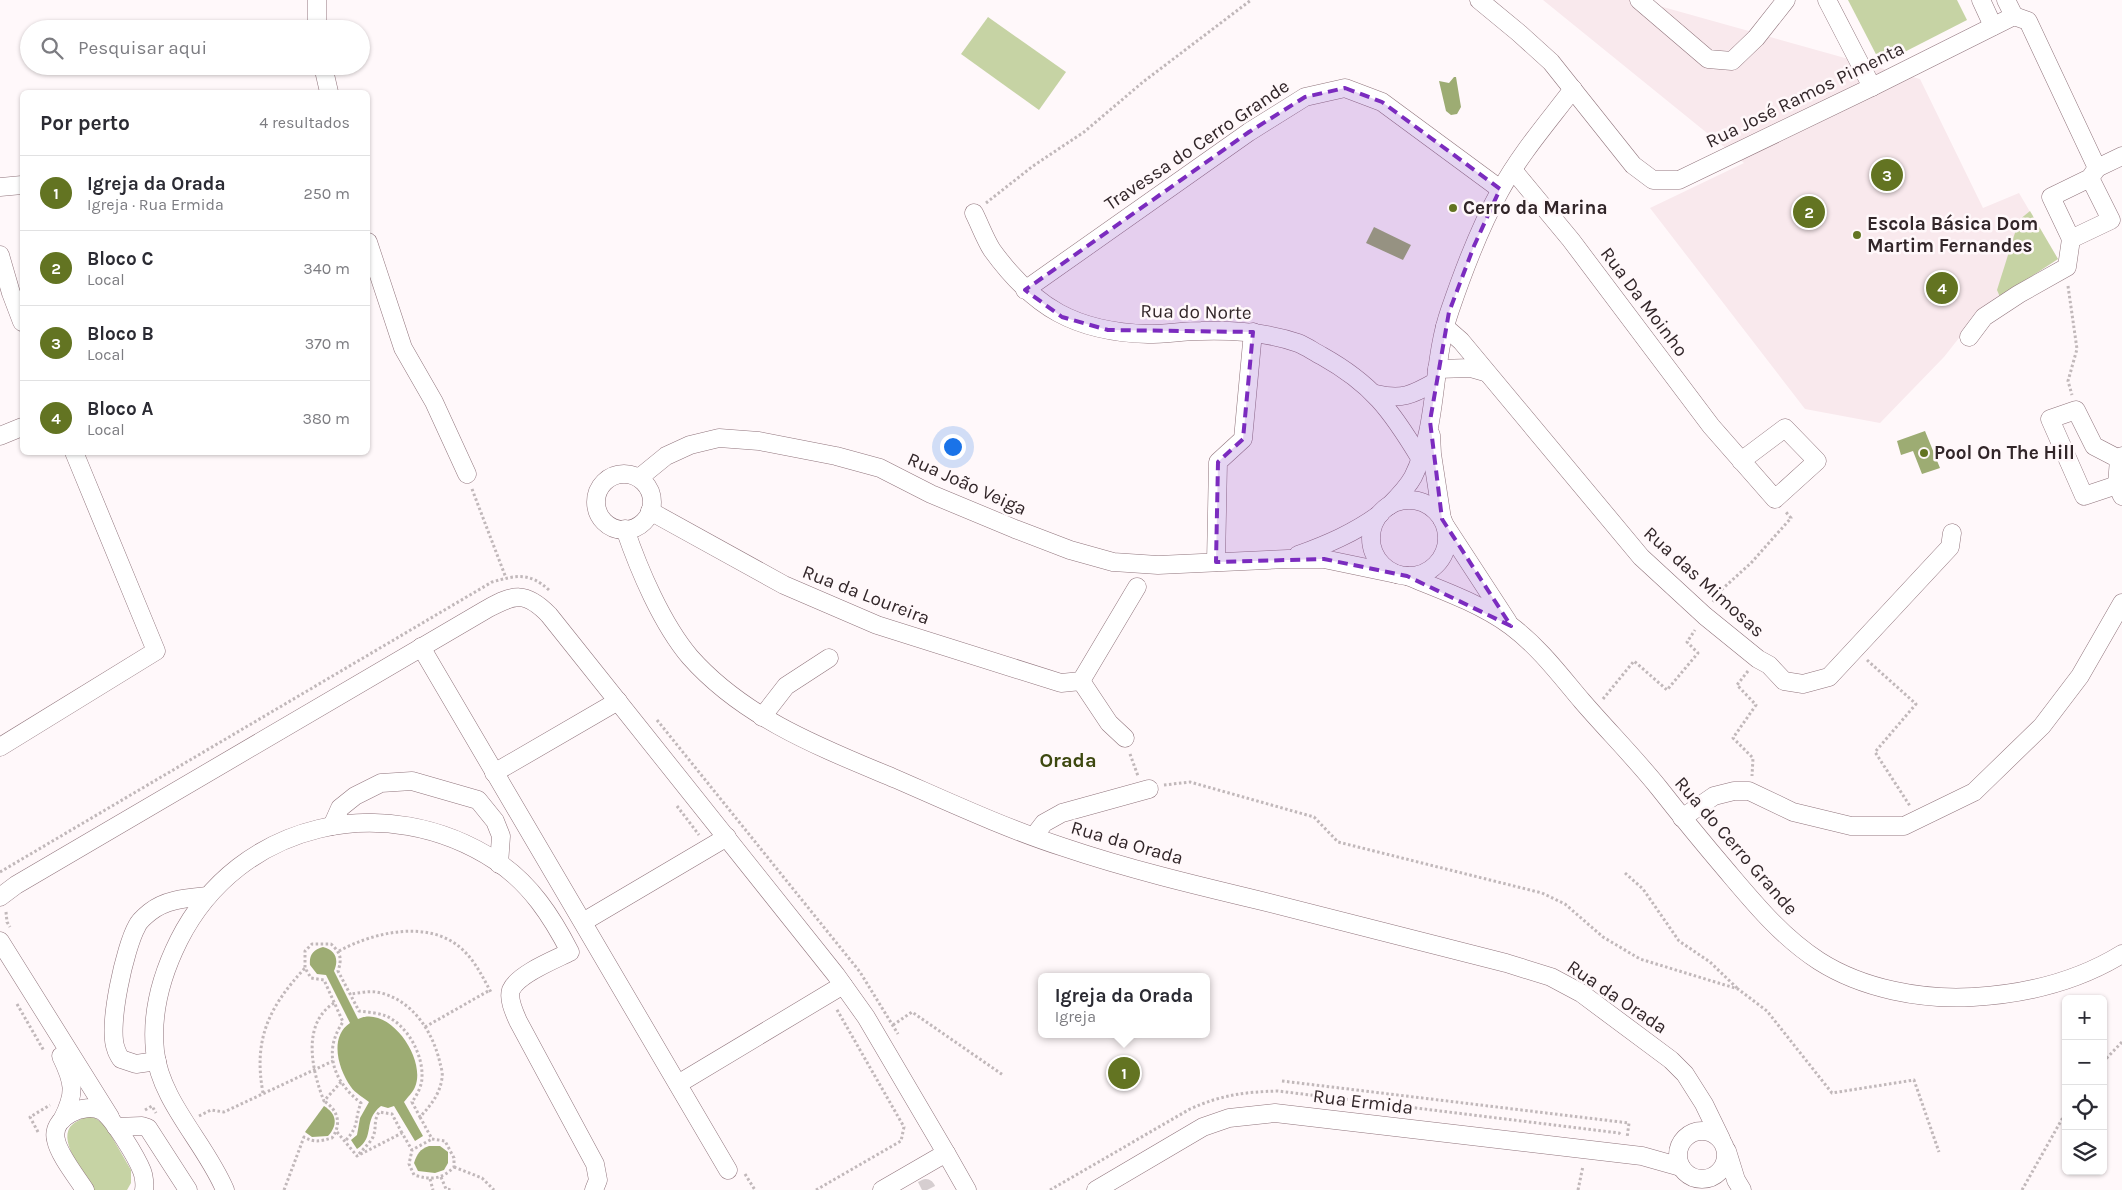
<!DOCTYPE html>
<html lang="pt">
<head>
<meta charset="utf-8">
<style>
	body { margin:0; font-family:Karla,sans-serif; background:#f2f2f3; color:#2b2b33 }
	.controls { position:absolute; right:15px; bottom:15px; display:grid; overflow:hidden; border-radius:8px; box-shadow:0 1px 4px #0004 }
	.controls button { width:45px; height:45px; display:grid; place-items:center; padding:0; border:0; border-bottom:1px solid #e1e1e2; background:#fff; color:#2b2b33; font:25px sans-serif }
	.you { position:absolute; left:952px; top:446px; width:18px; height:18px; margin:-12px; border:4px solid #fff; border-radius:50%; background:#1a73e8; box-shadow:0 0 0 8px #1a73e833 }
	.badge { display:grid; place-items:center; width:32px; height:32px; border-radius:50%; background:#637422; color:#fff; font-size:16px; font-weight:700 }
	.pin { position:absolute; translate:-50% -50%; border:2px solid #fff; box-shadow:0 1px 5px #0006 }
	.popup { position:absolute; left:1038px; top:973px; width:172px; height:65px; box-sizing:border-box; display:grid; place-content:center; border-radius:8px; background:#fff; filter:drop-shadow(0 1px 4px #0005); font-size:16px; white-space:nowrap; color:#7c7c81 }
	.popup b { font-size:19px; color:#2b2b33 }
	.popup::after { content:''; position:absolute; left:50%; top:100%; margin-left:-10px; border:10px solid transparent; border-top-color:#fff }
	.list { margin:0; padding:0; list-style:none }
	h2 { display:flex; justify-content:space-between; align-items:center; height:65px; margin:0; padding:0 20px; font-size:21px }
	h2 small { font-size:16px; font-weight:400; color:#7c7c81 }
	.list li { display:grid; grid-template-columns:32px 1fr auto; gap:15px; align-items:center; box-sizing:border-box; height:75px; padding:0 20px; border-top:1px solid #e1e1e2 }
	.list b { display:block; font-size:19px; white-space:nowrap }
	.list p { margin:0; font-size:16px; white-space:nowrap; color:#7c7c81 }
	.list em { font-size:16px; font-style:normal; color:#7c7c81 }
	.icon { flex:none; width:28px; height:28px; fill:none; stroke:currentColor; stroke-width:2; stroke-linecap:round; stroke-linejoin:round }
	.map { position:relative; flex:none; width:2122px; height:1190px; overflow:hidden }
	.search { position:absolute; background:#fff; box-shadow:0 1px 4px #0004; left:20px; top:20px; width:350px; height:55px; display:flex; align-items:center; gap:12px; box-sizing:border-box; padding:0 18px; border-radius:28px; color:#7c7c81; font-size:19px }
	.panel { position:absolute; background:#fff; box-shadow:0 1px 4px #0004; left:20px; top:90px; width:350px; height:365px; border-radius:8px }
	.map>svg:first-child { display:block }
	.built { fill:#f9e9ed }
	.green { fill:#c6d3a4 }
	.water { fill:#9dac73 }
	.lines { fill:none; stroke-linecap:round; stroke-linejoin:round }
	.minor-tunnel { stroke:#d6ced0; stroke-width:18; stroke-dasharray:18 9; stroke-linecap:butt }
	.minor-casing { stroke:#90747c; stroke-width:19 }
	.path { stroke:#c1b8ba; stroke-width:3; stroke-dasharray:2.5 2.5; stroke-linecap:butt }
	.minor { stroke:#fff; stroke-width:18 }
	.marked { fill:#7b2cbf; fill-opacity:0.2; stroke:#7b2cbf; stroke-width:4; stroke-dasharray:10 6; stroke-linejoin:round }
	.poi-dot { fill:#637422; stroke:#fff8fa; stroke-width:2 }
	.labels { text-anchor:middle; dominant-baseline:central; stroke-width:5; stroke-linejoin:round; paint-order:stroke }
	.street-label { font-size:19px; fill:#322629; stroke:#fff8fa }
	.poi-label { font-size:19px; font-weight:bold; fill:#322629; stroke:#fff8fa; text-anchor:start }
	.neighbourhood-label { font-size:20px; font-weight:bold; fill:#3d480f; stroke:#fff8fa }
</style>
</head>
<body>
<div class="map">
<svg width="2122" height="1190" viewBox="0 0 2122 1190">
	<rect width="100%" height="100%" fill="#fff8fa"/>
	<path class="built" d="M1543,0h95l282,79 63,129 36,-15 39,66 -77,51 -37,47 -64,66 -75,-14 -155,-201 94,-45z"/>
	<g class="green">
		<path d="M1848,0h109l10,20 -86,44z"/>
		<path d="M988,17l78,55 -27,38 -78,-56z"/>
		<path d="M2030,211l28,48 -58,38 -3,-7 22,-70z"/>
		<path d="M87,1116l8,2 10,7 26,45v13l-4,7h-34c-8,-15 -34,-47 -23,-63 4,-5 12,-8 17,-11z"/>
	</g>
	<g class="water">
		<path d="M1454,77h2l5,30 -4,7 -6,1 -5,-4 -7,-30 10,2z"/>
		<path d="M1374,227l37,18 -8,15 -37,-17z"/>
		<path d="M1925,431l15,37 -18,6 -9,-23 -12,4 -4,-14z"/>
		<path d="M323,947c13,3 16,13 11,24l24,48c31,-15 69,40 57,68 -2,5 -8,11 -11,15l19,34 -8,5 -21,-35 -6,2 -7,-2c-19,15 -5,31 -24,43l-6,-9 6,-5 3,-17 9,-16c-6,-5 -14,-9 -18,-15 -13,-18 -22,-50 -1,-64l-24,-48 -9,-1 -7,-9c-1,-10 3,-15 13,-18z"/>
		<path d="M324,1106c13,8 14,19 4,30l-16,1 -7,-5z"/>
		<path d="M429,1146h11l8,6v11l-4,7 -9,3 -17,-2 -4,-8c3,-9 6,-14 15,-17z"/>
	</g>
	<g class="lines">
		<path class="minor-tunnel" d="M922,1190l4,-2 1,2"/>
		<defs>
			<g id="minor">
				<path d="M1479,0l40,33 32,29 82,103 20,15h26l193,-93 142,-71 14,5 69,147 25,-12"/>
				<path d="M1639,0l69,59 24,2 24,-23 30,-38"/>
				<path d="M1827,0l45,87"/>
				<path d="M1981,0l12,26"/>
				<path d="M2006,0l8,16"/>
				<path d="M317,29v-29"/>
				<path d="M323,66l6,26"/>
				<path d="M1513,170l58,70 140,186 64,73 42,-38 -32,-33 -44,33"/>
				<path d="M2090,178l21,42 -40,19 -20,-42 39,-19 7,-10"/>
				<path d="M0,187l22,-2"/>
				<path d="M974,213c6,12 11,26 18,37 42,58 84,82 156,84 18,0 36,-3 53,-3 33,-1 66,1 97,12 8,3 16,9 24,13 50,28 69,54 98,102"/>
				<path d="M368,242l35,106 31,54 33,72"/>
				<path d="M0,255l11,38 11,29"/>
				<path d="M1025,290l224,-158 56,-35 40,-9 37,14 118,87"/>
				<path d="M1445,327l16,14 180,216 64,59 53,43 11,6 15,16 19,3 26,-7 121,-130 2,-14"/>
				<path d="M1969,337l15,-20 35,-23 48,-27 4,-28"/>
				<path d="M1437,369l34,-1 14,4"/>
				<path d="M1376,394c26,6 36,1 59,-12"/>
				<path d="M1431,435l1,19 10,65"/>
				<path d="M0,436l22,-9"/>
				<path d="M2122,456l-3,3 -2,26 5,11"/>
				<circle cx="624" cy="502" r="28"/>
				<path d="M639,478l27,-22 24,-11 29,-7 40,3 77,15 44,12 51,26 84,35 55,21 43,12 45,3 130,-6h36l72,15"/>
				<path d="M2117,485l-33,11 -34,-77 26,-9 18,36 25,13"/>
				<circle cx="1409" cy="538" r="38"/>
				<path d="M1389,506c9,-9 18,-18 24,-29 26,-52 18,-113 37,-167 14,-41 29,-81 50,-119 20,-37 48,-69 73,-102"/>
				<path d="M650,511l134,74 93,40 184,58 20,-2 56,-94"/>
				<path d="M1446,527l62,95"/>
				<path d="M625,529c14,41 37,95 65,128 55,62 132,91 206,122 55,24 111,50 167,68 65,22 132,38 199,54 81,21 163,41 244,62l45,14 30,16 90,67 14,14 19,30 17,35"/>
				<path d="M1298,555c30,-11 56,-22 82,-41"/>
				<path d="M1216,562l2,-100 25,-23 10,-107"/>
				<path d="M1407,576c35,14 74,28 104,50 28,21 49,49 71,75 25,29 53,57 77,87 22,28 45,56 68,83 28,33 55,66 92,90 44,28 103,39 154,36 52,-3 105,-16 149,-43"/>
				<path d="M421,647l307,523"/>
				<path d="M1081,681l28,42 16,15"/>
				<path d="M762,717l24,-31 43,-28"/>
				<path d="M0,747l156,-96 -82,-199"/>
				<path d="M494,773l124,-72"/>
				<path d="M1682,818l32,-22 20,-5h15l44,21 58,14h53l70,-34 68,-66 38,-50 42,-73"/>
				<path d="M332,826l8,-18 15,-12 26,-13 31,-2 66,19 17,21 6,15 -2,28"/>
				<path d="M1034,836l10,-13 18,-10 87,-24"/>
				<path d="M0,897l16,-12 471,-276c27,-15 39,-18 62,6l287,360 30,42 80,136"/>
				<path d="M583,922l144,-85"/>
				<path d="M0,941l110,176"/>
				<path d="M61,1056c13,27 15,37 1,64"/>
				<path d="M157,1061l-21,3 -15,-5c-2,-3 -4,-6 -5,-10 -9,-22 9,-102 21,-123 2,-5 8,-10 13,-14 16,-13 38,-14 58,-16"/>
				<path d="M678,1084l165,-99"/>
				<path d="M116,1127l26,-1 6,2 40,62"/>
				<circle cx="1702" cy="1155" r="24"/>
				<path d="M1727,1151l9,29 6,10"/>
				<path d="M85,1190c-9,-14 -26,-35 -29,-50 -6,-22 29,-39 46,-29 11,7 35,47 40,60 2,5 3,14 2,19"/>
				<path d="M225,1190c-19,-46 -65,-89 -70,-139 -4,-38 7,-77 24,-111 60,-119 207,-151 317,-79 34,22 56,56 74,91 -16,8 -52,22 -59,38 -3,9 3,22 7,31l77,143 3,16 -4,10"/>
				<path d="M882,1190l64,-37 21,37"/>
				<path d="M1096,1190l107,-63 26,-9 46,-5 367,43 39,11"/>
			</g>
		</defs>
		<use href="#minor" class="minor-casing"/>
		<g class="path">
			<path d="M986,203l47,-37 51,-34 59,-50 108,-82"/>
			<path d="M2068,286l9,63 -9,32 4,14"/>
			<path d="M472,489l34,89"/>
			<path d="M1713,602l6,-10 32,-29 40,-45 -6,-7"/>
			<path d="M1867,660l49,44 -41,48 35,54"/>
			<path d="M1748,671l-11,14 19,20 -23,33 20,20 -1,18"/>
			<path d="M1603,699l31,-38 33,29 31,-37 -11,-11 8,-12"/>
			<path d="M657,720l203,252 38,62"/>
			<path d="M1130,754l8,22"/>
			<path d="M1164,785l26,-3 124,35 24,25 204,51 23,11 38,33 37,22 98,30 29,22 65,82 82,-13 25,72"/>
			<path d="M677,806l22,29"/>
			<path d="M0,872l492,-290c25,-7 37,-10 57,8"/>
			<path d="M1625,873l18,16 36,52 31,21 27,26"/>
			<path d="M6,912l1,10 3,5"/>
			<path d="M339,951c35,-19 90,-32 123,-2 14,13 21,29 30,45"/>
			<path d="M334,1003c-33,21 -22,68 -10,98l17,-19"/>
			<path d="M17,1004l27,47"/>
			<path d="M893,1025l19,-13 91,63"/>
			<path d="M425,1027l65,-37"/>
			<path d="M2103,1062l19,-20"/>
			<path d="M1282,1081l347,42 -2,15"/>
			<path d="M263,1093c-10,-54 6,-86 42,-125"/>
			<path d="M145,1110l7,-4 4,7"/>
			<path d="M199,1116l12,-6 13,2 109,-51"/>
			<path d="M420,1117l12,22"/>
			<path d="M38,1132l-8,-15 20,-12"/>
			<path d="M337,1132l20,24 45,-23 10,17"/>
			<path d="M432,1139l13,2 9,17v9c-13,13 -23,13 -40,8l-5,-11 3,-14z"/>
			<path d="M346,1140c14,-15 8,-20 15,-37 -27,-21 -39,-51 -18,-81l-19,-42 -13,-2 -6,-10v-17l7,-7h19c10,9 11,15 7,27l21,40c9,1 19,2 27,5 21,9 37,38 36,61 0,9 -5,18 -10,25l8,15c11,-12 20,-23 22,-39 1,-5 -1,-11 -2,-15 -7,-31 -27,-62 -59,-70 -10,-3 -21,0 -31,1"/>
			<path d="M359,1154c5,-6 11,-11 14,-17 4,-10 0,-15 6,-25l13,2 10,19"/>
			<path d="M454,1167l28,11 12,12"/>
			<path d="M745,1174l10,16"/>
			<path d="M441,1177l5,12 7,1"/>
			<path d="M430,1179l3,11"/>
			<path d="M284,1190l20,-53c10,6 17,4 28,1 10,-14 6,-28 -8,-37"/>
			<path d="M816,1190l85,-49 3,-14 -68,-119"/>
			<path d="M1050,1190l140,-81c31,-14 54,-17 88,-18l341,42 3,3"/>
			<path d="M1578,1190l5,-24"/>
			<path d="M2022,1190l44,-78"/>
		</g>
		<use href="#minor" class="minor"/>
	</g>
	<path class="marked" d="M1345,88l37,14 118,87 -26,57 -25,66 -19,109 12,98 69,107 -104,-50 -83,-17 -108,3 2,-100 25,-23 10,-107 -145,-2 -46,-13 -37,-27 224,-158 56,-35z"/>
	<g class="poi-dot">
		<circle cx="1453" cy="208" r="5"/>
		<circle cx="1857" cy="235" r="5"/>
		<circle cx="1924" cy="453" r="5"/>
	</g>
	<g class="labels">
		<g class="street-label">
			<text transform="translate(1805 95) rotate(-26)">Rua José Ramos Pimenta</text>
			<text transform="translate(1197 145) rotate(-34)">Travessa do Cerro Grande</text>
			<text transform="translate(1644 302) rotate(53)">Rua Da Moinho</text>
			<text transform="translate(1196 312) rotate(1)">Rua do Norte</text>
			<text transform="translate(967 484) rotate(24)">Rua João Veiga</text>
			<text transform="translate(1704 582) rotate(42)">Rua das Mimosas</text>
			<text transform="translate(866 595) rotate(21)">Rua da Loureira</text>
			<text transform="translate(1127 843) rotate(16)">Rua da Orada</text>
			<text transform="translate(1736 846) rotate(49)">Rua do Cerro Grande</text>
			<text transform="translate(1617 997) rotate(34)">Rua da Orada</text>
			<text transform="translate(1363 1102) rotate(7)">Rua Ermida</text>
		</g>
		<g class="poi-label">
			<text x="1463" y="208">Cerro da Marina</text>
			<text x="1867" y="224">Escola Básica Dom<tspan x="1867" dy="22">Martim Fernandes</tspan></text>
			<text x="1934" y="453">Pool On The Hill</text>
		</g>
		<g class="neighbourhood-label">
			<text x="1068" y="760">Orada</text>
		</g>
	</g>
</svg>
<div class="controls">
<button>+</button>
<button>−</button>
<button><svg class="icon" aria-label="locate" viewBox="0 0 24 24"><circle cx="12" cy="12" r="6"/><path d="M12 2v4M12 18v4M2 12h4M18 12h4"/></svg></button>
<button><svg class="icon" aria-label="layers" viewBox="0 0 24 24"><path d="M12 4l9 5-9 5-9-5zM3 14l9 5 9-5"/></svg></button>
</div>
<div class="you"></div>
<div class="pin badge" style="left:1124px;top:1073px">1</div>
<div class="popup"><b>Igreja da Orada</b>Igreja</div>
<div class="pin badge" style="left:1809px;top:212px">2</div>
<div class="pin badge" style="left:1887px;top:175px">3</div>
<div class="pin badge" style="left:1942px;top:288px">4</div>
<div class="search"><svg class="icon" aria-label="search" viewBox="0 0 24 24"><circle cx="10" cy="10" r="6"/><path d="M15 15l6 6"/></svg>Pesquisar aqui</div>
<section class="panel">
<h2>Por perto<small>4 resultados</small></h2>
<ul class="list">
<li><span class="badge">1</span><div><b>Igreja da Orada</b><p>Igreja · Rua Ermida</p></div><em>250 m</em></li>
<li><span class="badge">2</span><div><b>Bloco C</b><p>Local</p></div><em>340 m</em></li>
<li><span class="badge">3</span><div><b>Bloco B</b><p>Local</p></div><em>370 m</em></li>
<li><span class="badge">4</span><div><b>Bloco A</b><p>Local</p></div><em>380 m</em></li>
</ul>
</section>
</div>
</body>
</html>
